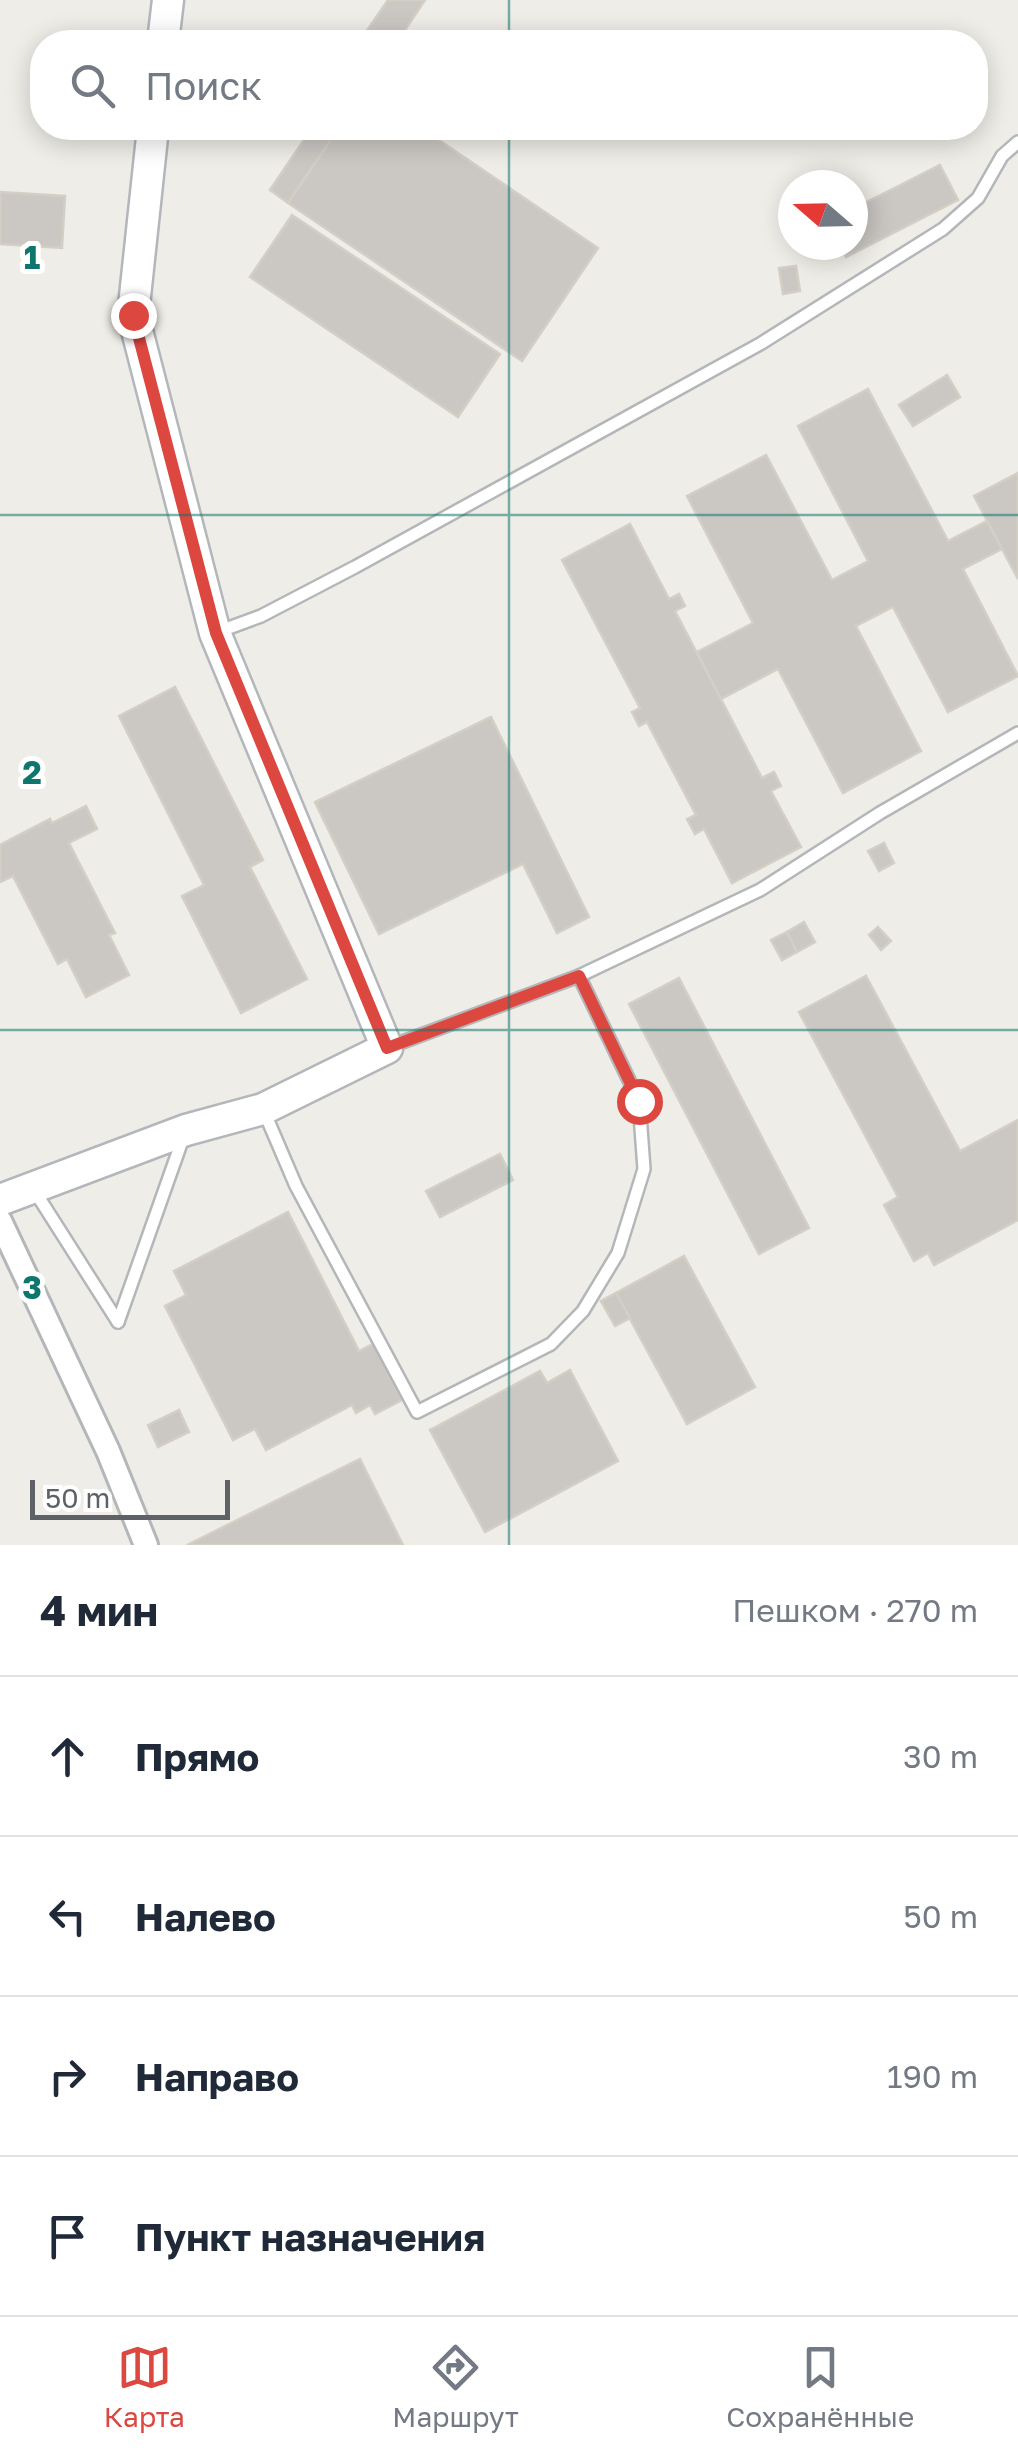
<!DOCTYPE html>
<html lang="ru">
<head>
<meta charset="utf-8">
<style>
	body { margin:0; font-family:"Golos Text",sans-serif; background:#f2f2f3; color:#1f2937 }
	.compass { position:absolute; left:778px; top:170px; width:90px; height:90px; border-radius:50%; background:#fff; box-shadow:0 5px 25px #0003; rotate:290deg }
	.scale { position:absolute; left:30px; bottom:25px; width:200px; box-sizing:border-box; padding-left:10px; border:5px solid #5e6266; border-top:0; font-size:28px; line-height:35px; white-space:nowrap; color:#5e6266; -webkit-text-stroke:8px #fff; paint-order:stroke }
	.stop { position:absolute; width:30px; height:30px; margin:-22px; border:8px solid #dc4740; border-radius:50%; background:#fff }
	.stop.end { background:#dc4740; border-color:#fff; box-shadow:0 2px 10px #0008 }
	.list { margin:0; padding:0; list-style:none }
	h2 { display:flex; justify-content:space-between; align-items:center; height:130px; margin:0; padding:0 40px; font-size:42px }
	h2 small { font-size:32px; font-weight:400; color:#747a83 }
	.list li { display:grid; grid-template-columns:65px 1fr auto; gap:30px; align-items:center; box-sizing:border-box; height:160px; padding:0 40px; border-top:2px solid #e0e1e3 }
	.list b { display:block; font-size:38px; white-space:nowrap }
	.list em { font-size:32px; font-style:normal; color:#747a83 }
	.icon { flex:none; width:55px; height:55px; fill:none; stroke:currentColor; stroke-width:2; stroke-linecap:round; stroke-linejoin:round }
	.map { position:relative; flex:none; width:1018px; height:1545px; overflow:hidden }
	.search { position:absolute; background:#fff; box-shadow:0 5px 25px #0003; left:30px; right:30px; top:30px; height:110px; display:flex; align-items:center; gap:25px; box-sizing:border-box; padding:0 35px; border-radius:40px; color:#747a83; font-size:38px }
	.sheet { height:770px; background:#fff }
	nav { display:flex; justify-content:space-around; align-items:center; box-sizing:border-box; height:140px; border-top:2px solid #e0e1e3; background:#fff; font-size:28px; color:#747a83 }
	nav a { display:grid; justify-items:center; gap:5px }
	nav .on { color:#dc4740 }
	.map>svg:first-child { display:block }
	.building { fill:#cbc8c4; stroke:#d3cfc5; stroke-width:2.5 }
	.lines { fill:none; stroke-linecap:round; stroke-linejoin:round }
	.lane-casing { stroke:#b4b7ba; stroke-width:16 }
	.street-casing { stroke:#b4b7ba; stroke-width:28 }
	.secondary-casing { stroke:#b3b6ba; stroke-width:35 }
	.lane { stroke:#fff; stroke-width:11 }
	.street { stroke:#fff; stroke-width:22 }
	.secondary { stroke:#fff; stroke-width:30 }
	.route { stroke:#dc4740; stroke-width:12 }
	.grid { fill:none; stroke:#0f766e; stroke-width:2.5; stroke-opacity:0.55 }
	.grid-label { font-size:32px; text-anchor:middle; font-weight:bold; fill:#0f766e; stroke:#fff; stroke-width:10; stroke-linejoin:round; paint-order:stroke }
</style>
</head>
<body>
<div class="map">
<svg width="1018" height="1545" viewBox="0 0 1018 1545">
	<rect width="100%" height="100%" fill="#efede7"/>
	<g class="building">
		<path d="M388,0h37l-28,42h-38z"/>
		<path d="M312,128h27l-51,75 -18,-13z"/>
		<path d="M339,128h82l177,120 -76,113 -234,-158z"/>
		<path d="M940,165l18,35 -112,57 -6,-12h13v-36z"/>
		<path d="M0,192l65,4 -3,52 -62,-4z"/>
		<path d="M292,215l208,139 -42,63 -208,-140z"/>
		<path d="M796,266l4,25 -17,3 -4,-26z"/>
		<path d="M947,375l13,22 -47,29 -14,-21z"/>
		<path d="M868,389l80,152 39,-20 15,28 -39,20 55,107 -70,36 -55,-105 -37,19 65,125 -78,42 -65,-124 -57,30 -24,-47 56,-29 -66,-127 79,-41 66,125 36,-19 -70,-135z"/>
		<path d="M1018,473v106l-44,-83z"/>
		<path d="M630,524l39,75 10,-5 6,12 -10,5 87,167 12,-6 7,14 -10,5 30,56 -69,36 -28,-54 -9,5 -8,-15 9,-4 -49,-93 -8,4 -7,-14 8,-4 -78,-148z"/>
		<path d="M175,687l88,173 -13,7 57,112 -66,34 -59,-117 22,-11 -85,-169z"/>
		<path d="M491,717l98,200 -32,16 -34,-69 -144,70 -64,-132z"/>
		<path d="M86,806l11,23 -28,14 46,90 -6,2 20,40 -43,22 -19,-38 -9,5 -45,-88 -13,6v-37l50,-26 2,4z"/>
		<path d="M884,843l10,20 -15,8 -11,-20z"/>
		<path d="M804,922l11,20 -18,10 -10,-20z"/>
		<path d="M878,927l13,14 -10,9 -12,-15z"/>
		<path d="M787,932l10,20 -15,8 -11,-20z"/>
		<path d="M866,976l94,175 58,-31v100l-84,45 -6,-12 -14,8 -30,-56 14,-8 -99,-185z"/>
		<path d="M679,978l130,250 -50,26 -130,-250z"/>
		<path d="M500,1154l13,26 -73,37 -14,-26z"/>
		<path d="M288,1212l71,139 14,-7 29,56 -27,14 -5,-9 -14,8 -4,-8 -86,45 -11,-21 -22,11 -68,-134 21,-11 -12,-24z"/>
		<path d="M684,1256l71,131 -68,37 -71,-131z"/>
		<path d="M616,1293l14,25 -15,8 -14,-25z"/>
		<path d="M570,1370l48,91 -133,71 -55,-102 110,-59 7,12z"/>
		<path d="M179,1410l10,22 -31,15 -10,-22z"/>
		<path d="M360,1459l43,86h-216z"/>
	</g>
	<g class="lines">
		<defs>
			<g id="lane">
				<path d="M215,633l46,-17 94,-49 405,-223 183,-115 35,-31 24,-42 16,-14"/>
				<path d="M389,1047l190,-71 181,-86 120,-77 138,-80"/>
				<path d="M263,1109l33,77 121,226 134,-68 32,-33 35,-58 26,-84 -5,-68 -60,-125"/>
				<path d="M34,1190l84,132"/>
				<path d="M118,1322l65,-184"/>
			</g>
			<path id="street" d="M0,1221l108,230 38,94"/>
			<g id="secondary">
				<path d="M163,42l5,-42"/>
				<path d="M0,1200l186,-70 77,-21 124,-61 -172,-415 -82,-318 20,-187"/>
			</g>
		</defs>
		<use href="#lane" class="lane-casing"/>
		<use href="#street" class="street-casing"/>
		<use href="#secondary" class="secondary-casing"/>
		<use href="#lane" class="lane"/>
		<use href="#street" class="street"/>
		<use href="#secondary" class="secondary"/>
	</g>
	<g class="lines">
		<path class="route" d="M133,315l83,318 171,415 192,-72 60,125"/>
	</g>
	<path class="grid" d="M509,0v42M509,128v1417M0,515h1018M0,1030h1018"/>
	<g class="grid-label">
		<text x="32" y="269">1</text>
		<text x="32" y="784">2</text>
		<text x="32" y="1299">3</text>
	</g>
</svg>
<svg class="compass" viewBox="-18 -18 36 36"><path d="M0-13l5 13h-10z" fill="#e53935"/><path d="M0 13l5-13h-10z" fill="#747a83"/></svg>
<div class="scale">50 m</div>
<div class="stop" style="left:639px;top:1101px"></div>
<div class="stop end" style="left:133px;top:315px"></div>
<div class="search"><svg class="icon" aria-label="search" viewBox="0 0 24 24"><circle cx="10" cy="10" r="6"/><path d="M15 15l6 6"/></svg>Поиск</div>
</div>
<section class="sheet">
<h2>4 мин<small>Пешком · 270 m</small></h2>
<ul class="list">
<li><svg class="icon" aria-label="ahead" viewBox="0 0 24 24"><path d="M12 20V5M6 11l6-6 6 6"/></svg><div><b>Прямо</b></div><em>30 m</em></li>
<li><svg class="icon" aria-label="left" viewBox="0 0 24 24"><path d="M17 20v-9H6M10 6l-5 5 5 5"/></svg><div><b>Налево</b></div><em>50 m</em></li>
<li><svg class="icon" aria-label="right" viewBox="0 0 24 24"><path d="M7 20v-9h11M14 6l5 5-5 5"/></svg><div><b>Направо</b></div><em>190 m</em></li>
<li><svg class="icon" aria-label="arrive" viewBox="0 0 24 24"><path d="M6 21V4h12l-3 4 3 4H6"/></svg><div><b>Пункт назначения</b></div></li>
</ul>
</section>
<nav>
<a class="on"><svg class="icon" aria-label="map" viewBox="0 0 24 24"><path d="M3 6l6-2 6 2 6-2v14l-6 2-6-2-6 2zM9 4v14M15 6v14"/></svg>Карта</a>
<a><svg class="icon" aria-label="directions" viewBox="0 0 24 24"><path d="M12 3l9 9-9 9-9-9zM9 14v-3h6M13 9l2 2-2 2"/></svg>Маршрут</a>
<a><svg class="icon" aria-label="saved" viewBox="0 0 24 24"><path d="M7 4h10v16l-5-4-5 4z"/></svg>Сохранённые</a>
</nav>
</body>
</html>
